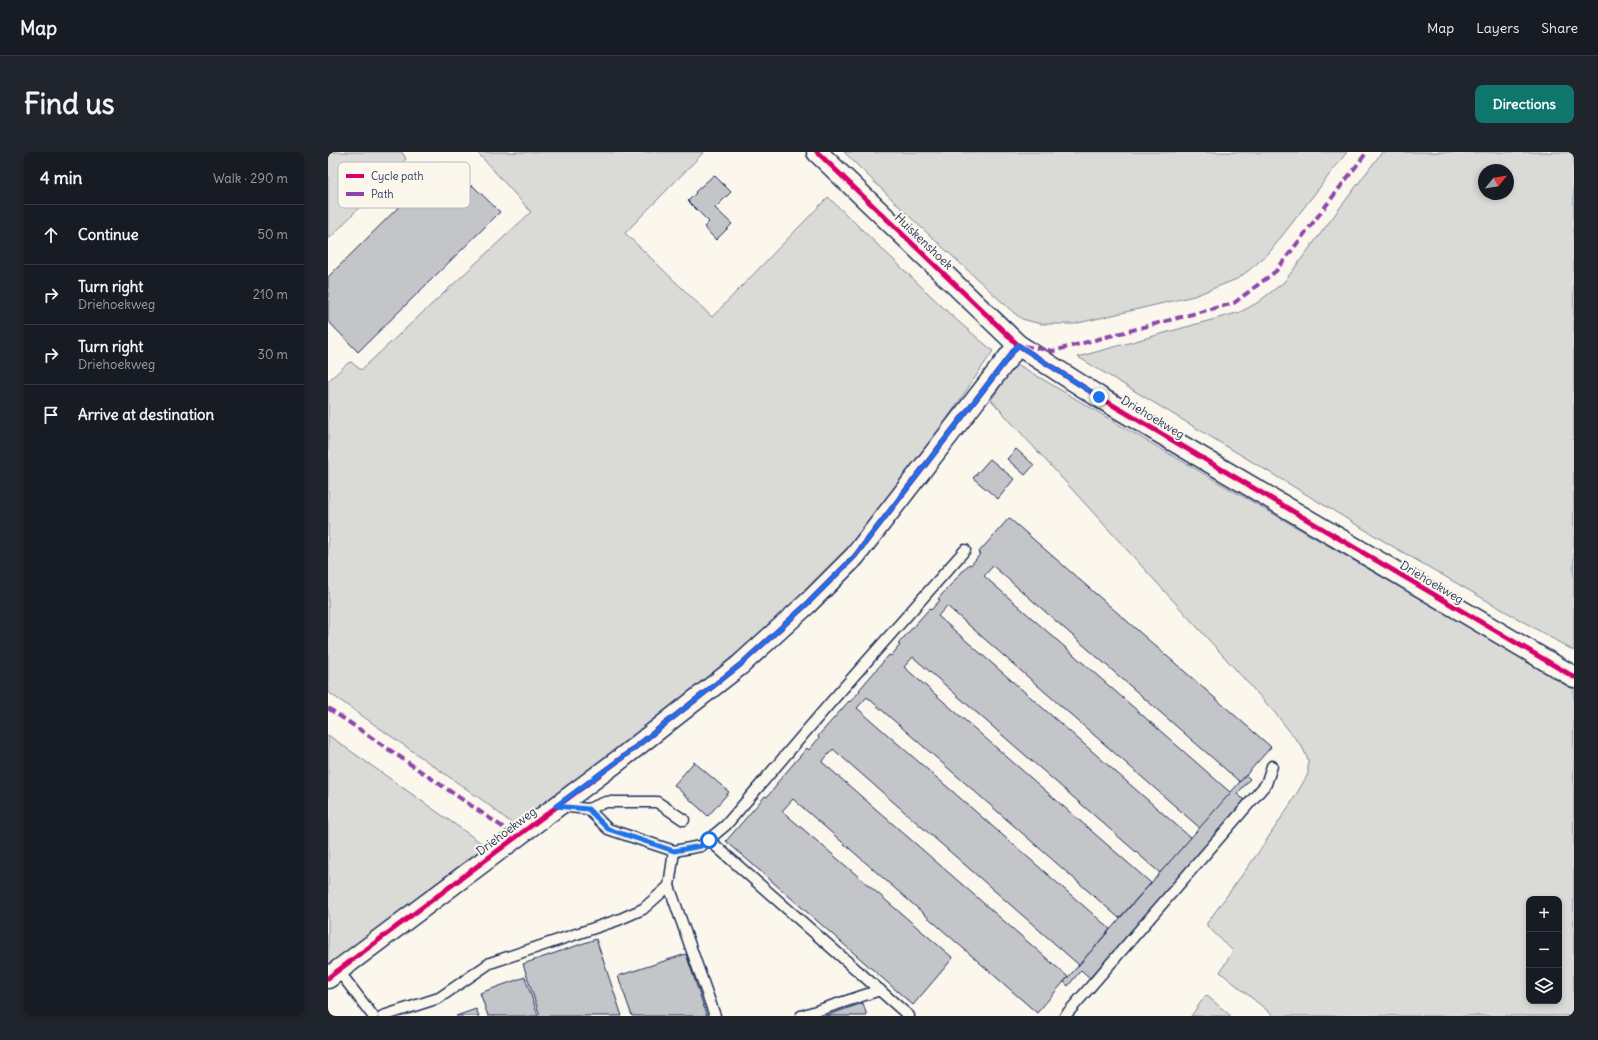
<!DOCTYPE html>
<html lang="en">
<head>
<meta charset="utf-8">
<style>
	body { margin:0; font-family:Delius,sans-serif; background:#20242c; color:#f1f3f6 }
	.controls { position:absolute; right:12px; bottom:12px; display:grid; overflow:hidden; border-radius:8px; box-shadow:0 2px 6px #0003 }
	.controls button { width:36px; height:36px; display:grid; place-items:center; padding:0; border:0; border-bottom:1px solid #363941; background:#171b24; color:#f1f3f6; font:20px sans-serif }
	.compass { position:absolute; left:1150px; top:12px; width:36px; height:36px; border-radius:50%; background:#171b24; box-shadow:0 2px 6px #0003; rotate:60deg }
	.stop { position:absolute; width:12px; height:12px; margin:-9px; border:3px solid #1a73e8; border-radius:50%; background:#fff }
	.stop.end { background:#1a73e8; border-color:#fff; box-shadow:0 1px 4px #0008 }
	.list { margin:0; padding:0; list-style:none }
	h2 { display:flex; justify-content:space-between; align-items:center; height:52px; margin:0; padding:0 16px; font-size:17px }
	h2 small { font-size:13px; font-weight:400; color:#9ea1a6 }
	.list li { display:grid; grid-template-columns:26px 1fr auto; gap:12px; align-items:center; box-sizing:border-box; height:60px; padding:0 16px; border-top:1px solid #363941 }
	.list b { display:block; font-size:15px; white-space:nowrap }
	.list p { margin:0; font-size:13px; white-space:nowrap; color:#9ea1a6 }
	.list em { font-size:13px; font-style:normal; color:#9ea1a6 }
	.icon { flex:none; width:22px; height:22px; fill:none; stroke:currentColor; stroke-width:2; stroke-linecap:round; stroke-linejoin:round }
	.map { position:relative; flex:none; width:1246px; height:864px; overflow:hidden; border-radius:8px }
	header { display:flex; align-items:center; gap:24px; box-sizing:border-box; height:56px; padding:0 20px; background:#171b24; border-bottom:1px solid #363941 }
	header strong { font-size:19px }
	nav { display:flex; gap:22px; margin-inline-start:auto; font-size:14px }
	.intro { display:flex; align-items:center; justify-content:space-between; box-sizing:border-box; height:96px; padding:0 24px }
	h1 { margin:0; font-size:28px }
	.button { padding:10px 18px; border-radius:8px; background:#0f766e; color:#fff; font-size:14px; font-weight:700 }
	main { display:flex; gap:24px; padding:0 24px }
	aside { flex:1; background:#171b24; border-radius:8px; box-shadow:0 2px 6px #0003 }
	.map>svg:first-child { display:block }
	.green { fill:#dadad7; stroke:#7a849a; fill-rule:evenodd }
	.building { fill:#c3c5c9; stroke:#1b2f5e }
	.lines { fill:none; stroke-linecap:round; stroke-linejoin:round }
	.service-casing { stroke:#1b2f5e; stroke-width:13 }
	.minor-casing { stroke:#1b2f5e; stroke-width:23 }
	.service { stroke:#fbf7ec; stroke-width:10 }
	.minor { stroke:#fbf7ec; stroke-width:20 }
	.quiet { stroke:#8e44ad; stroke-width:4; stroke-dasharray:8 4; stroke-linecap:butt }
	.cycleway-casing { stroke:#fbf7ec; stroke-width:8 }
	.cycleway { stroke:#d6006c; stroke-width:5 }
	.route { stroke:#1a73e8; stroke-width:5 }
	.labels { text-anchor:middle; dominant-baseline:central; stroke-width:4; stroke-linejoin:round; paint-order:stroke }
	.street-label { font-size:12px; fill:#1b2f5e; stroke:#fbf7ec }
	.key { fill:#fbf7ec; stroke:#b8bbc1; stroke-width:1 }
	.key-label { font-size:11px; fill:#1b2f5e }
</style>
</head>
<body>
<header>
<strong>Map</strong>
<nav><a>Map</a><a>Layers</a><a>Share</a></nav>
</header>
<div class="intro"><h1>Find us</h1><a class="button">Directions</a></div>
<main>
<aside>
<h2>4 min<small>Walk · 290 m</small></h2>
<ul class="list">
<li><svg class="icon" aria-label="ahead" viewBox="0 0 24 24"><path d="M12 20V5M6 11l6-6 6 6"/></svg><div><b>Continue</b></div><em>50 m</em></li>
<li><svg class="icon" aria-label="right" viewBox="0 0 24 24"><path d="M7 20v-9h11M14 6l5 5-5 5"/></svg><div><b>Turn right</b><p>Driehoekweg</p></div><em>210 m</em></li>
<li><svg class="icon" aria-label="right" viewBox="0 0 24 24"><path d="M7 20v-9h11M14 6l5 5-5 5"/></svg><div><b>Turn right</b><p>Driehoekweg</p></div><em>30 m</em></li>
<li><svg class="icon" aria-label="arrive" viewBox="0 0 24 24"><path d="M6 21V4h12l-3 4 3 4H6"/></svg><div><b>Arrive at destination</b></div></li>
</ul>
</aside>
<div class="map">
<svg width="1246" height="864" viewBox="0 0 1246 864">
	<rect width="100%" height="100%" fill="#fbf7ec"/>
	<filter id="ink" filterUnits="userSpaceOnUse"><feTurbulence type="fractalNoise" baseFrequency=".025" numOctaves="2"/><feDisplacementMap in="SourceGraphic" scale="8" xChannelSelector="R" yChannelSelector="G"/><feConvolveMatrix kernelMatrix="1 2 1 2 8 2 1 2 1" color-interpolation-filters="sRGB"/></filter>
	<g filter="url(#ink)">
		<g class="green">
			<path d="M0,0h74l4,7 -78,81z"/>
			<path d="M149,0h227l-79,81 87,84 116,-120 125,120 40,34c-45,66 -88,133 -140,193 -40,45 -87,85 -133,123 -67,55 -136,107 -205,159l-30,-24 -157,-110v-311l20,-18 3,-1 10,8 170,-158z"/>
			<path d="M516,0h503l-79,102 -20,17 -11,8 -43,17 -120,28h-33l-19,-5 -8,-6 -104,-96z"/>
			<path d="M1054,0h192v499l-182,-105 -314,-189 162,-45 17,-9 27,-21zM1156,18h24v24h-24z"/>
			<path d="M689,212l106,63 451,261v328h-300l-54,-44 13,-21 -26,-25v-3l51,-70 35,-53 15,-26v-15l-6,-12 -26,-33 -285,-314 21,-30zM1201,747h30v102h-30z"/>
			<path d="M0,583l159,112 -159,118z"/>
			<path d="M878,843l25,21h-40z"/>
		</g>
		<g class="building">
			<path d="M116,10l26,26 2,-3 28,27 -142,140 -30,-31v-44z"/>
			<path d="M386,23l17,17 -16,16 17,16 -16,16 -12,-13 5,-5 -21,-21 8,-8 -1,-1z"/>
			<path d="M688,297l18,16 -9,10 -18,-16z"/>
			<path d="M662,307l24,20 -16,20 -25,-21z"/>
			<path d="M681,366l262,229 -31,35 -247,-216 -9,10 247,217 -31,35 -253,-222 -9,10 253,222 -31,35 -247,-216 -9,10 247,216 -32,35 -252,-221 -10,11 253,221 -31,36 -246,-216 -11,13 246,215 -31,36 -244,-214 -11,12 171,147 -40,47 -187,-164 39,-45 2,1 10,-12 -1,-1 31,-36 2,2 10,-12 -1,-2 31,-35 1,1 10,-11 -1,-1 30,-35 2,1 9,-11 -2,-1 31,-35 2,1 9,-10 -2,-1 31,-35 2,1 9,-11 -2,-1z"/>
			<path d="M366,610l35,30 -21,24 -34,-31z"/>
			<path d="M918,623l4,4 -13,15 9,7 -156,177 -9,-8 -13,16 -4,-4z"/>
			<path d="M268,787l26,77h-82l-17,-52z"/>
			<path d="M358,802l21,62h-75l-14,-40z"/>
			<path d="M197,825l13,39h-50l-8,-23z"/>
			<path d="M535,851l4,13h-42z"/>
			<path d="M148,857l3,7h-23z"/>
		</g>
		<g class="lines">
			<defs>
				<g id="service">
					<path d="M232,654l28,3 18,-7h51l27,18"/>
					<path d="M260,657l20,20 66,22 27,-5 25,-21 105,-123 134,-152"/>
					<path d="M381,688l200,176"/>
					<path d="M346,699l-5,35 46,130"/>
					<path d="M10,818l35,46"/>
					<path d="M55,864l56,-18 51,-35 128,-43 25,-11 26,-23"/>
					<path d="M473,864l79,-26"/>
					<path d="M737,864l201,-232 6,-18"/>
				</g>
				<g id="minor">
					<path d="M489,0l201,193 81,52 475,280"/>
					<path d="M0,826l291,-218 121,-95 67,-61 48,-48 163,-211"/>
				</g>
			</defs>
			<use href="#service" class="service-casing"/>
			<use href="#minor" class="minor-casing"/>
			<use href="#service" class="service"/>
			<use href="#minor" class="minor"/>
			<g class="quiet">
				<path d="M696,194l29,5 181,-48 42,-32 91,-119"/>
				<path d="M0,556l188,128"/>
			</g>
			<defs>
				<g id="cycleway">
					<path d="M489,0l201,193 81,52 475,280"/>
					<path d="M0,826l291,-218 121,-95 67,-61 48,-48 163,-211"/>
				</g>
			</defs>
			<use href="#cycleway" class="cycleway-casing"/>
			<use href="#cycleway" class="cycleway"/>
		</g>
	</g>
	<g class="lines" filter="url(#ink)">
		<path class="route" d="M381,688l-8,6 -27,5 -66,-22 -20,-20 -32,-3 63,-46 121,-95 67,-61 48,-48 163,-211 81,52"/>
	</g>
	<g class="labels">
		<g class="street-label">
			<text transform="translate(596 89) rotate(44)">Huiskenshoek</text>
			<text transform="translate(825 265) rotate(31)">Driehoekweg</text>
			<text transform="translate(1104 430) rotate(31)">Driehoekweg</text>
			<text transform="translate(178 679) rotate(-37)">Driehoekweg</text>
		</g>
	</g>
	<rect x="10" y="10" width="132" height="46" rx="6" class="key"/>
	<rect x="18" y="22" width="18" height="4" fill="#d6006c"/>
	<rect x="18" y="40" width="18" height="4" fill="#8e44ad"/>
	<g class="key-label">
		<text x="43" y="28">Cycle path</text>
		<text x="43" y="46">Path</text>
	</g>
</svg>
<div class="controls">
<button>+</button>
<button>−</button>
<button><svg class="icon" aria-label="layers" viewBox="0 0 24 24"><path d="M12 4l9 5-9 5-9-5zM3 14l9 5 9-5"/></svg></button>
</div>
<svg class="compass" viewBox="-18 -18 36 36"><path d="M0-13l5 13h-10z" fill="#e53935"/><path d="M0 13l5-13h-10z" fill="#9ea1a6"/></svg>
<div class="stop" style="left:381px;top:688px"></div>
<div class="stop end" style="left:771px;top:245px"></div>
</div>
</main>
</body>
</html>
